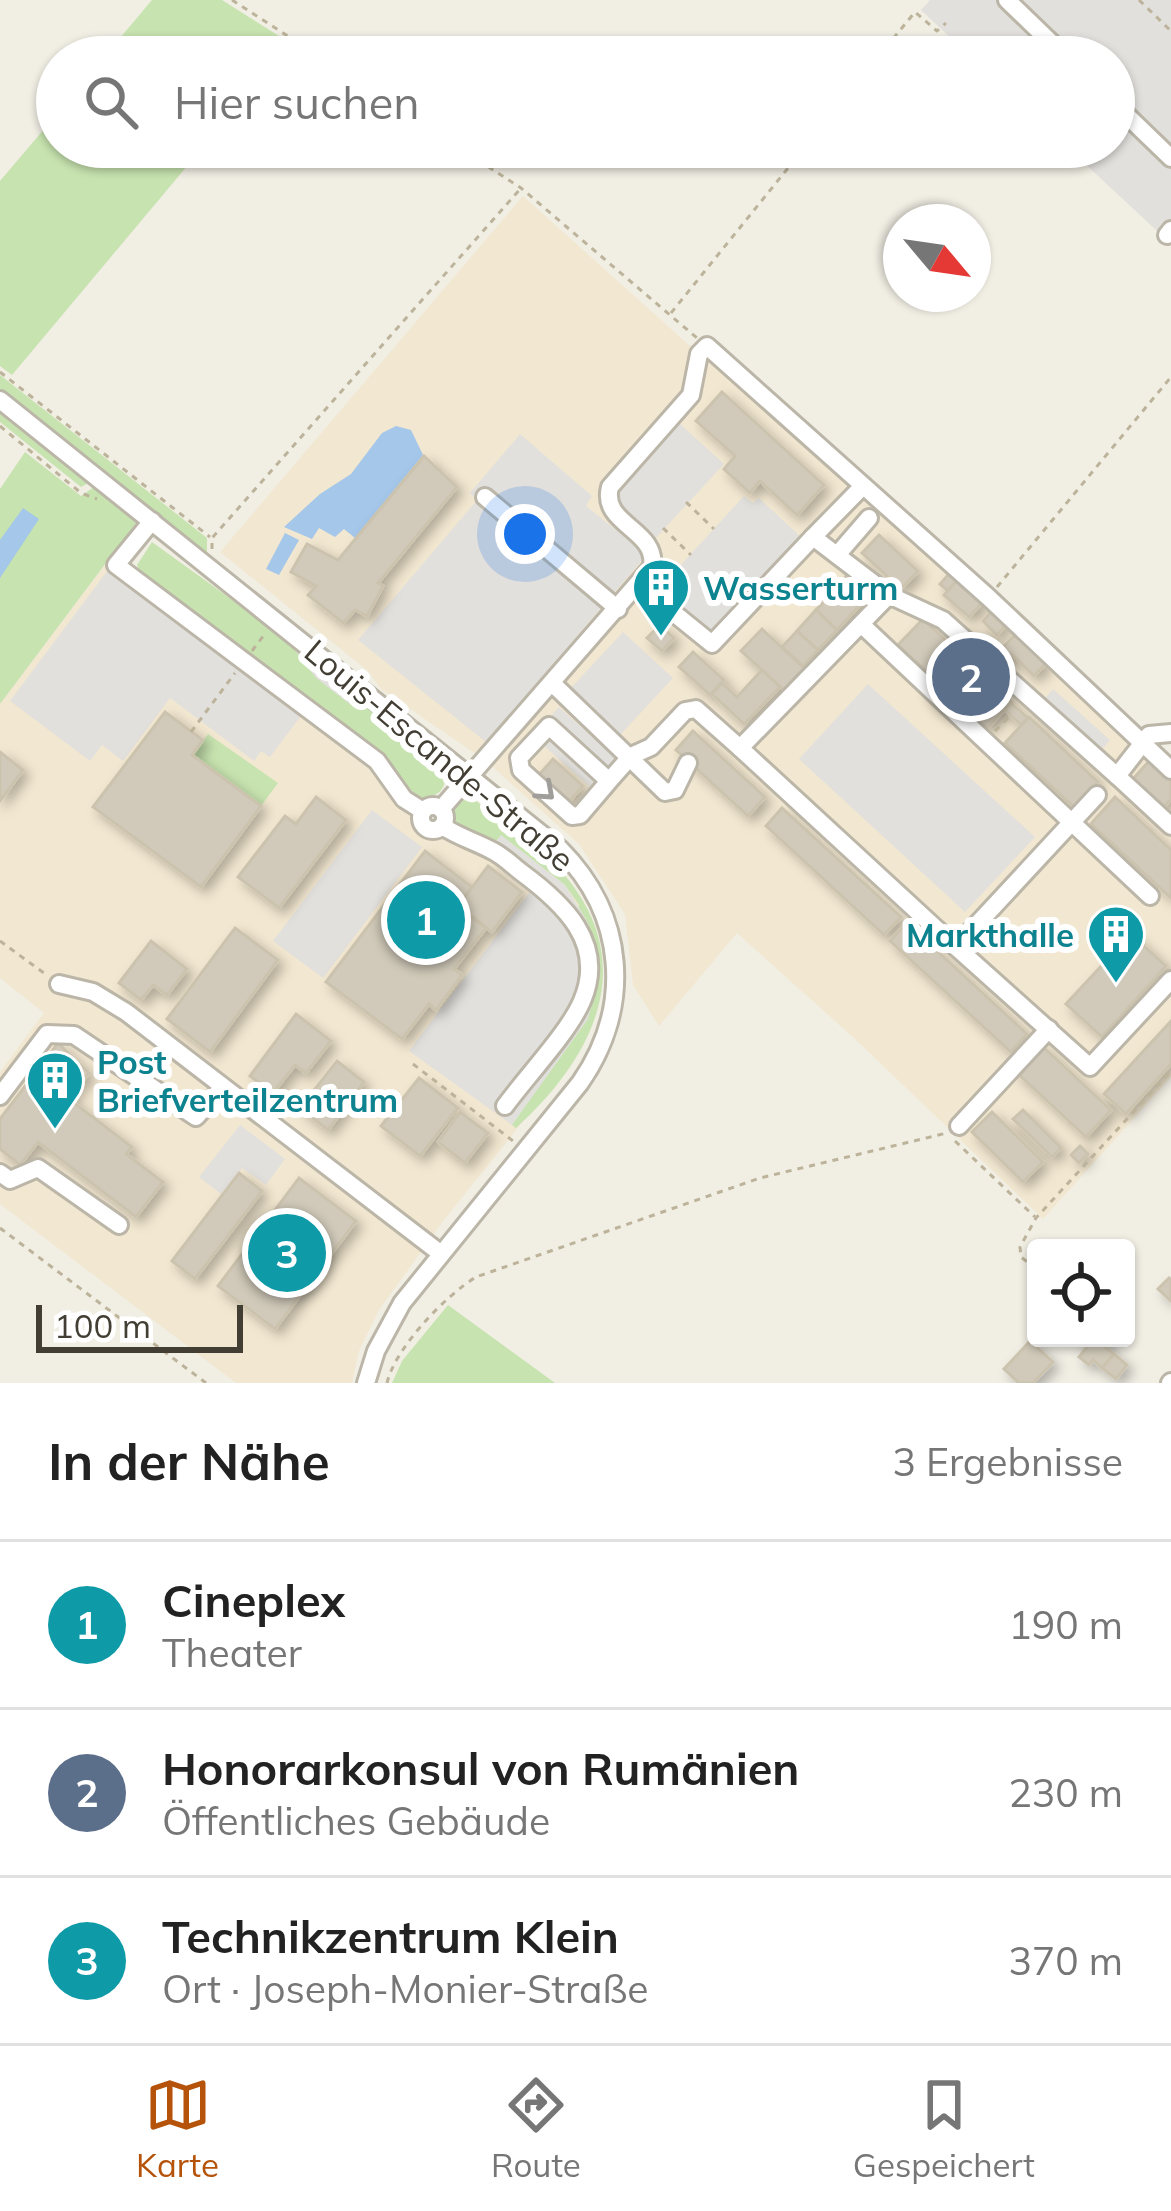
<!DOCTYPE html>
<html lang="de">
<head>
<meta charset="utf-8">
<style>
	body { margin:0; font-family:Mulish,sans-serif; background:#f6f6f6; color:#222 }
	.controls { position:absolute; right:36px; bottom:36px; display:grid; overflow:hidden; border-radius:12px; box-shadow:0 3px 9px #0004 }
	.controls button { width:108px; height:108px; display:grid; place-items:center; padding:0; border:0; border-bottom:3px solid #e0e0e0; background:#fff; color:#222; font:60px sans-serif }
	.compass { position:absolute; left:883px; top:204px; width:108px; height:108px; border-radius:50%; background:#fff; box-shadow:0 3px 9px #0004; rotate:119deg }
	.scale { position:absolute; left:36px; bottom:30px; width:207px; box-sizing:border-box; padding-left:12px; border:6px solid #423e34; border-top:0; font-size:33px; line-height:42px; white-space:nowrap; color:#423e34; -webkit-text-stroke:9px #fff; paint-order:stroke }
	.you { position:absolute; left:525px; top:534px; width:42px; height:42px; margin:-30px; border:9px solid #fff; border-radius:50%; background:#1a73e8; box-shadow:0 0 0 18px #1a73e833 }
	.badge { display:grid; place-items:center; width:78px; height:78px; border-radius:50%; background:#b45309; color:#fff; font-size:39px; font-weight:700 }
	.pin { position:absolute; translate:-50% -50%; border:6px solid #fff; box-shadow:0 3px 12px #0006 }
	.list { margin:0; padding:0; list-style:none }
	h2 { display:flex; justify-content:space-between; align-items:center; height:156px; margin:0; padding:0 48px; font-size:51px }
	h2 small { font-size:39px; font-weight:400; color:#767676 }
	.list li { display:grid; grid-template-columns:78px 1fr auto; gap:36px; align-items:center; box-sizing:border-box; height:168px; padding:0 48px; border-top:3px solid #e0e0e0 }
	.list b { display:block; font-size:45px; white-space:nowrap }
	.list p { margin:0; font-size:39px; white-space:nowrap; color:#767676 }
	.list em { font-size:39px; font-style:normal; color:#767676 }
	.icon { flex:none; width:66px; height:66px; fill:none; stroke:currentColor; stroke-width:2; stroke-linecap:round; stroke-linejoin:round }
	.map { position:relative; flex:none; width:1171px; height:1383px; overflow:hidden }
	.search { position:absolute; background:#fff; box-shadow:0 3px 9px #0004; left:36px; right:36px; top:36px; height:132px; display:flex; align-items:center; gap:30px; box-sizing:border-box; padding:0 42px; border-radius:66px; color:#767676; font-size:45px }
	.sheet { height:660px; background:#fff }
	nav { display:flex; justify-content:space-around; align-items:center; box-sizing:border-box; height:168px; border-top:3px solid #e0e0e0; background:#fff; font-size:33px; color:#767676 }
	nav a { display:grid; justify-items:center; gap:6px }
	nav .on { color:#b45309 }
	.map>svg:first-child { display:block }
	.commercial { fill:#f2e7d0 }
	.green { fill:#c7e3af }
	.parking { fill:#e2e0dc }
	.water { fill:#a4c7ea }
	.building { fill:#d1caba; stroke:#ccc3ae; stroke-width:3; filter:url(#shadow) }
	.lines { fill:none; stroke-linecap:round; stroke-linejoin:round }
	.minor-casing { stroke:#bbb6a8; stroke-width:22 }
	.path { stroke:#bcb39a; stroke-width:3; stroke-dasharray:6 6; stroke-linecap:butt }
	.minor { stroke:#fff; stroke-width:16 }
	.oneway { stroke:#a09e9a }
	.labels { text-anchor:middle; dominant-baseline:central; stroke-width:12; stroke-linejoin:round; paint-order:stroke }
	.culture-label { font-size:33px; font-weight:bold; fill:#0d838f; stroke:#fff; text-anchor:start }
	.street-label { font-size:33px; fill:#423e34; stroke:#fff }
</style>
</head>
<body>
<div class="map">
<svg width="1171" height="1383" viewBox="0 0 1171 1383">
	<defs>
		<filter id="shadow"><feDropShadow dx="5.5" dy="5.5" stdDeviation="6" flood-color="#0004"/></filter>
	</defs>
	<rect width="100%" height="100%" fill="#f1eee4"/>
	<g class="commercial">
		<path d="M523,196l176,158 301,245 171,161v317l-128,142 -188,-180 -118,-106 -78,93 -26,-41 -8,-71 -46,-70 -93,-83 -105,-72 -13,-18 -148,-119z"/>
		<path d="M108,561l198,151 69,58 23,32 46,32 25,-30 102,82 28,57 2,30 -4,35 -24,51 -129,161 -65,90 -20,41 -7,32h-116l-236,-179v-132l44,-59 -44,-35v-274z"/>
	</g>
	<g class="green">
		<path d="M152,0h70l68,43 -12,14h-174z"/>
		<path d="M57,114v33h146l-191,228 -12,-9v-185z"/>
		<path d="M0,375l207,163v16l-207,-164z"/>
		<path d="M0,410l90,72 -9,5 -81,-65z"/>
		<path d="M25,452l56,44 13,-9 42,36 -136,181v-215z"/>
		<path d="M152,542l125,90 74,73 11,-2 83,71c1,17 -8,23 -25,24l-23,-20 -257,-204 -3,-9z"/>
		<path d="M208,734l70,49 -17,23 -69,-51z"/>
		<path d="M468,795c33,25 73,50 99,83 73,90 24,182 -51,250l-4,-3 67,-220 -14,-20 -63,-49 -7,6 -44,-20 5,-18z"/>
		<path d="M448,1305l107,78h-163l10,-22z"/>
	</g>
	<g class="parking">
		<path d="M930,0h241v244l-104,-97h47v-90h-143l-50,-47z"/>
		<path d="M679,423l45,41 -71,77 -36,-33 -2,-15z"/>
		<path d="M520,434l72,62 -6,10 55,44 3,8 -158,184 -128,-102 119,-140 -7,-7z"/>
		<path d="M744,496l9,7 6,-5 45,42 -90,96 -58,-44z"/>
		<path d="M111,566l193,146 -34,45 -9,-6 -7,10 -84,-63 -47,63 -21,-16 -12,16 -80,-60z"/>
		<path d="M623,632l50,46 -53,57 -50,-46z"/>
		<path d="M296,646l69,55 -14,4 -35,-27 -22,-29z"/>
		<path d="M868,684l167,153 -70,75 -166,-153z"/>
		<path d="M1053,689l57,51 -13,15 -57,-51z"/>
		<path d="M559,707l64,58 -25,29 -65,-58z"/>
		<path d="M372,810l50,37 -99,131 -50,-37z"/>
		<path d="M501,835l64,50 22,36 9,24 2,32 -10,42 -76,106 -103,-74 123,-162 -45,-37z"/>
		<path d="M240,1125l45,34 -19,26 -24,-17 -21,26 -22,-17z"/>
	</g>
	<g class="water">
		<path d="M396,426l15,4 12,25 -68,83 -11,-9 -9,8 -16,-9 -7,11 -28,-12 36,-33 31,-20 31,-41z"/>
		<path d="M23,508l16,11 -39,59v-38z"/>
		<path d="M285,533l14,7 -20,35 -13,-6z"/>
	</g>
	<g class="building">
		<path d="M722,392l102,93 -27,30 -37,-34 -10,12 -26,-24 11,-13 -39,-35z"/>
		<path d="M424,456l33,31 -79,96 5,3 -16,30 -12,-6 -12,13 -35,-28 8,-9 -25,-14 16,-28 31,16z"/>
		<path d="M879,535l39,36 -17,18 -39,-36z"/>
		<path d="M849,573l22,20 -34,37 -21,-20z"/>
		<path d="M949,574l8,7 -9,10 -8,-7z"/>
		<path d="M958,579l25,23 -14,15 -25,-22z"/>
		<path d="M816,610l21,20 -19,20 -21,-19z"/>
		<path d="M992,611l15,13 -10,11 -14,-14z"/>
		<path d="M923,619l89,83 -24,26 -90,-83z"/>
		<path d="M660,625l14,13 -12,13 -15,-13z"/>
		<path d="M762,629l42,39 -20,22 -43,-39z"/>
		<path d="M797,631l21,19 -15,16 -21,-19z"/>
		<path d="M1016,634l30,29 -12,13 -22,-22 -4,5 -9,-8z"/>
		<path d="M693,652l31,28 -14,15 -31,-28z"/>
		<path d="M762,670l18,17 -36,37 -32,-30 10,-11 15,14z"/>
		<path d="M1011,703l17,15 -7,7 -16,-15z"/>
		<path d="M165,712l38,28 -11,15 69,51 -60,81 -108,-80z"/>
		<path d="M1029,717l69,65 -24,25 -69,-64z"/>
		<path d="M693,731l72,66 -17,19 -72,-66z"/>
		<path d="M0,752l23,18 -23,31z"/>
		<path d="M553,759l30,27 -16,18 -30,-27z"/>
		<path d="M1150,760l21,19v20l-7,8 -31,-28z"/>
		<path d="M316,797l30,23 -67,88 -41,-31 47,-61 11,8z"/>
		<path d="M1115,797l56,53v48l-80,-74z"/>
		<path d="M782,808l119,109 -17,18 -118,-109z"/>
		<path d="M425,851l47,36 -14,19 28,22 -32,41 8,6 -26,35 -7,-6 -27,35 -76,-57z"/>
		<path d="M488,866l34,26 -30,40 -34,-26z"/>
		<path d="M907,923l120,111 -16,18 -121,-111z"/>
		<path d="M235,928l43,32 -68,92 -43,-33z"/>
		<path d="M1131,934l35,32 -64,71 -36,-33z"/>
		<path d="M151,941l36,28 -20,26 -14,-10 -12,15 -22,-17z"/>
		<path d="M296,1014l35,27 -25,32 -11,-8 -22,28 -23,-17z"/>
		<path d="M1171,1021v43l-45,50 -22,-20z"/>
		<path d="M58,1043l31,30 -20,26 63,48 -6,7 37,28 -27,35 -98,-75 -18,23 -20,-16v-30z"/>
		<path d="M1040,1044l71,66 -25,27 -71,-66z"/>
		<path d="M337,1061l27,21 -36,48 -28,-22z"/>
		<path d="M419,1078l39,30 -38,48 -39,-30z"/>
		<path d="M1023,1110l38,38 -9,9 -39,-38z"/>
		<path d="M460,1112l28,21 -23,30 -27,-21z"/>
		<path d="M992,1112l51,50 -20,20 -51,-50z"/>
		<path d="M1080,1146l8,8 -9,9 -8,-8z"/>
		<path d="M239,1173l23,18 -67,88 -23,-18z"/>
		<path d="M299,1178l57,43 -81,108 -57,-43z"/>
		<path d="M1169,1278l2,2v21l-13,-12z"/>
		<path d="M1077,1338h33l-6,8 10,8 -12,14 -9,-8 -4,5 -10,-8 11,-14 -4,-4 -4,6z"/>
		<path d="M1030,1341l23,21 -20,21h-14l-15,-14z"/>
		<path d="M1114,1354l13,11 -11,14 -14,-11z"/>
	</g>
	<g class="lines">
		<defs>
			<g id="minor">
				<path d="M1007,0l59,57"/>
				<path d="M1114,103l57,55"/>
				<path d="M1167,235l4,-5"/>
				<path d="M0,400l560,449c66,66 73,158 20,234l-178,220 -26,48 -10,32"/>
				<path d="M862,487l-49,50 76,58 54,25 174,156 32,-41 22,-2"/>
				<path d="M485,497l133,112"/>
				<path d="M152,521l-36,44 261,196 27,38 19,12"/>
				<path d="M837,555l32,-37"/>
				<path d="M638,584l74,60 101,-107"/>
				<path d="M889,595l-149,153 216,199 141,-152"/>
				<path d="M862,625l288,271"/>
				<path d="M552,683l113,109 10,-2 13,-27"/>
				<path d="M1117,776l54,50"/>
				<path d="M609,781l-29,34 -8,1 -51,-46 -2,-12 30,-32 60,55 22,-25 20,-9 34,-36 11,-2 44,39"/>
				<circle cx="433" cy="818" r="12"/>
				<path d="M441,809l211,-242c6,-38 -52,-42 -42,-80l81,-92 8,-41 8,-8 281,251 183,173"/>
				<path d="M442,826c17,11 32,15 49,24 11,5 21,15 30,22 42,31 86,71 61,129 -13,31 -56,76 -77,105"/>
				<path d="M956,947l134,120 81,-87"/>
				<path d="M59,984l34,8 33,20 314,241"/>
				<path d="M0,1096l47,-62 27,1 122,82 27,-30"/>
				<path d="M959,1126l90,-97"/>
				<path d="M0,1173l10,7 28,-12 81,57"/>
				<path d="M1170,1383l1,-1"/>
			</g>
		</defs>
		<use href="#minor" class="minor-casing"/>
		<g class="path">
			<path d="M232,0l88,57"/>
			<path d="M1139,0l32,31"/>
			<path d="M878,57l37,-45 22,19 9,-8"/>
			<path d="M458,147l63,41 176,150"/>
			<path d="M671,313l134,-166"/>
			<path d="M0,372l210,165"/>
			<path d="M0,426l81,67 16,6"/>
			<path d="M686,502l28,27"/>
			<path d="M663,528l28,27"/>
			<path d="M212,549v-11l309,-350"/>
			<path d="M997,587l174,-210"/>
			<path d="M252,651l12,-16"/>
			<path d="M995,731l16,-16"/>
			<path d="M191,732l44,-59"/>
			<path d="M0,941l48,35"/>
			<path d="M413,1064l100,77"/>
			<path d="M955,1141l80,76"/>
			<path d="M0,1228l206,155"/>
			<path d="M1036,1269l-15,-12 -1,-10 16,-29 135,-147"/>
			<path d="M387,1383c8,-35 58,-87 89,-106l284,-99 187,-45"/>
		</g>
		<use href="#minor" class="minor"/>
	</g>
	<defs><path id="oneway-chevron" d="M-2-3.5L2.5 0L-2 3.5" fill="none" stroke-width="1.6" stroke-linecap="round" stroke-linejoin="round" transform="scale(3)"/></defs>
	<use class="oneway" href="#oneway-chevron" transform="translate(546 792) rotate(42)"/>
	<defs>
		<symbol id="building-pin" viewBox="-11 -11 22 30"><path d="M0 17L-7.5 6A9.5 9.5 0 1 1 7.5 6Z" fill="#0f9aa8" stroke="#fff"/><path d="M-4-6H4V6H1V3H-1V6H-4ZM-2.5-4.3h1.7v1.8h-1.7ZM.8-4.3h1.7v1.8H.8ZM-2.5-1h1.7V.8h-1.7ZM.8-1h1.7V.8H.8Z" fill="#fff"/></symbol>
	</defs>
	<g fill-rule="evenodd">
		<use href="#building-pin" x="628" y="554" width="66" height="90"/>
		<use href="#building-pin" x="1083" y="901" width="66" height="90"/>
		<use href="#building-pin" x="22" y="1047" width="66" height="90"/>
	</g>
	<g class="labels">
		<g class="culture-label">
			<text x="703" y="587">Wasserturm</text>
			<text x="1074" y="934" text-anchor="end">Markthalle</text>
			<text x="97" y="1061">Post<tspan x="97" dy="38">Briefverteilzentrum</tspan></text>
		</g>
		<g class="street-label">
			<text transform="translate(440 755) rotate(40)">Louis-Escande-Straße</text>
		</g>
	</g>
</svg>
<div class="controls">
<button><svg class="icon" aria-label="locate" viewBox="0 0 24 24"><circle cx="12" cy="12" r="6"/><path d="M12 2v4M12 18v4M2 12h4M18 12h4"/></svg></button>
</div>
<svg class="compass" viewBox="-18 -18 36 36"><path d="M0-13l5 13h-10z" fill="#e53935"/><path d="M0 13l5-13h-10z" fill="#767676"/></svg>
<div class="scale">100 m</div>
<div class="you"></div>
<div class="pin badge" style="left:426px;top:920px;background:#0f9aa8">1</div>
<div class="pin badge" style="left:971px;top:677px;background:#5c6f8a">2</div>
<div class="pin badge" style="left:287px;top:1253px;background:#0f9aa8">3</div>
<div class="search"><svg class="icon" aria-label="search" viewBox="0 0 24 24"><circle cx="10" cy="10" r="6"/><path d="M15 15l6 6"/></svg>Hier suchen</div>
</div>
<section class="sheet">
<h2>In der Nähe<small>3 Ergebnisse</small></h2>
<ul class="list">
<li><span class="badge" style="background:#0f9aa8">1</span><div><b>Cineplex</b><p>Theater</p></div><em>190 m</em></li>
<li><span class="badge" style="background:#5c6f8a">2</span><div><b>Honorarkonsul von Rumänien</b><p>Öffentliches Gebäude</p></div><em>230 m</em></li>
<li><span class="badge" style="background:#0f9aa8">3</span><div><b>Technikzentrum Klein</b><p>Ort · Joseph-Monier-Straße</p></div><em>370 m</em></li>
</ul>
</section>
<nav>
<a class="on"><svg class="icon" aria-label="map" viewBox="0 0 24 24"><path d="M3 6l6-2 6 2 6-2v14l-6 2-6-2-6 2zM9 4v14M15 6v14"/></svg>Karte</a>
<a><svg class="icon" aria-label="directions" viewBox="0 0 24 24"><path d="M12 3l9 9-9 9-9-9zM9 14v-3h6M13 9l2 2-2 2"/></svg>Route</a>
<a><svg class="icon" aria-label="saved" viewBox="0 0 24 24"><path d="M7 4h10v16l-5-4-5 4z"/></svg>Gespeichert</a>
</nav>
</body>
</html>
